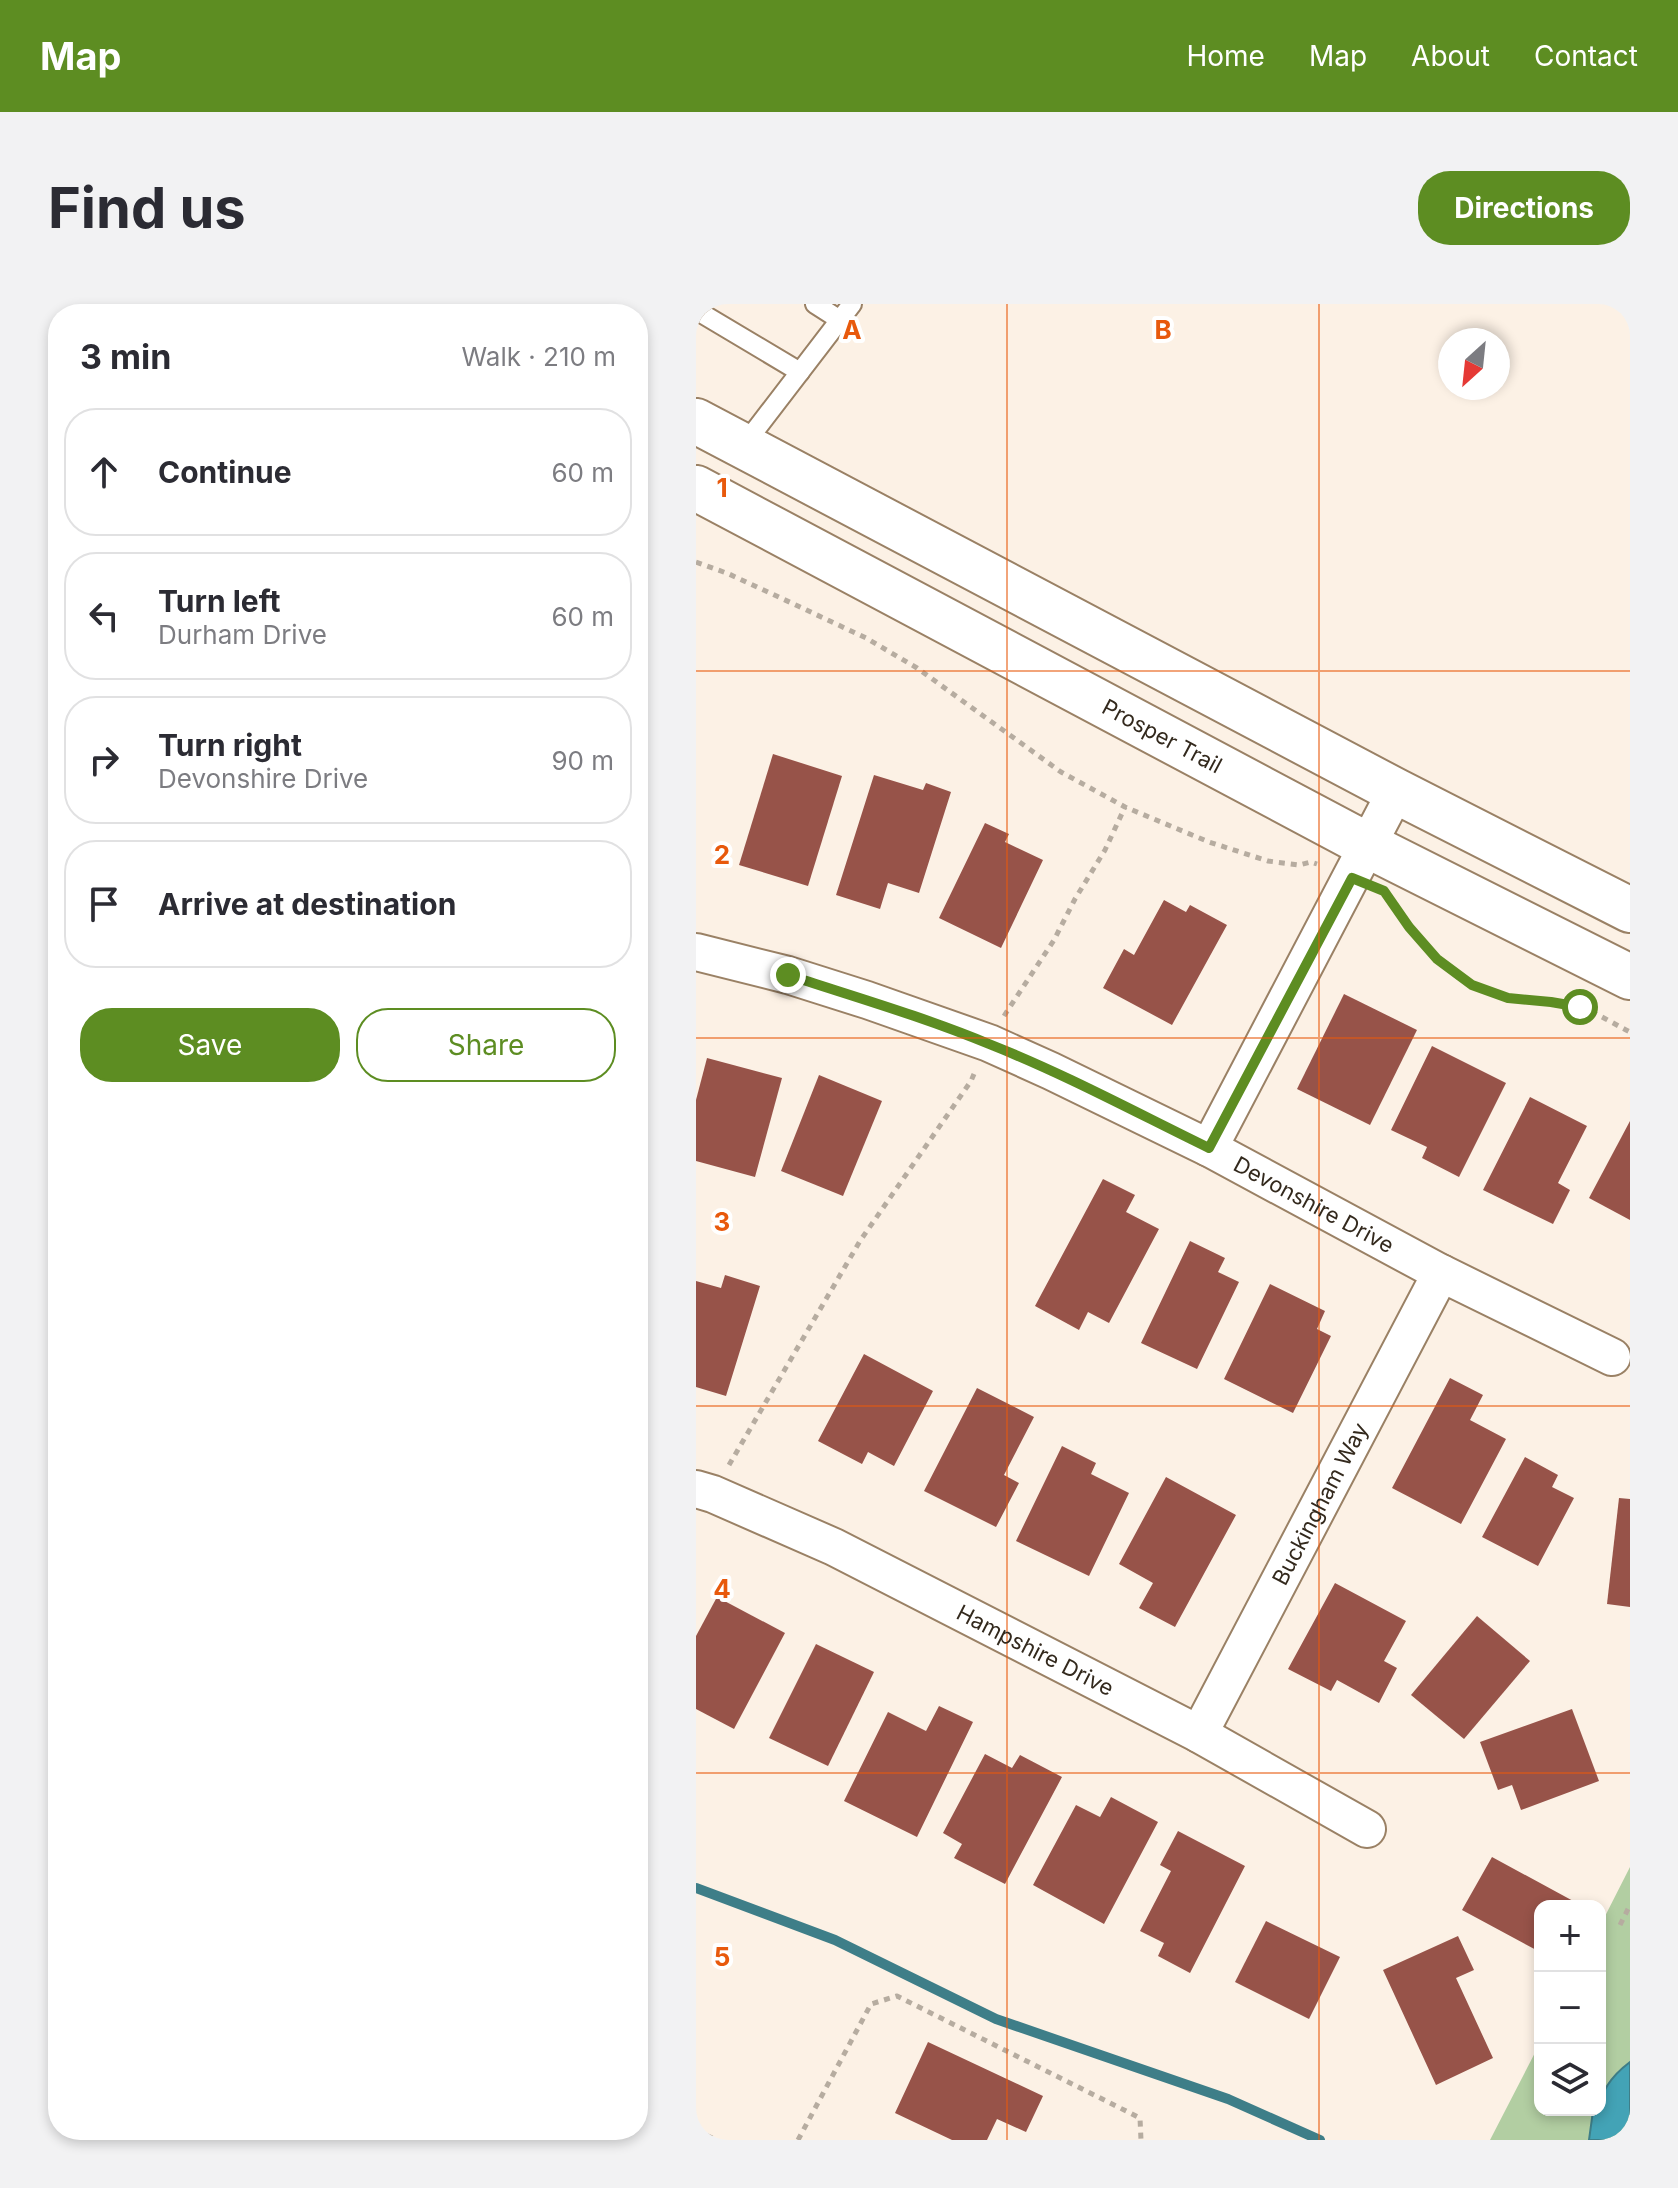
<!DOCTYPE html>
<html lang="en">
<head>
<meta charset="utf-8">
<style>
	body { margin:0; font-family:Inter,sans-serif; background:#f2f2f3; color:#2b2b33 }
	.controls { position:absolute; right:24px; bottom:24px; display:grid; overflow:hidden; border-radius:16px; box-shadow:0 4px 12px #0003 }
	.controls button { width:72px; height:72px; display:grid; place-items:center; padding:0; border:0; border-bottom:2px solid #e1e1e2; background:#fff; color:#2b2b33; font:40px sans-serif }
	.compass { position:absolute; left:742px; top:24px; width:72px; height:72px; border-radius:50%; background:#fff; box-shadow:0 4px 12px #0003; rotate:207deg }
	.stop { position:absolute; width:24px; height:24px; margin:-18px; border:6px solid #5d8d22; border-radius:50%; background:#fff }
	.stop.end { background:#5d8d22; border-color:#fff; box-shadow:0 2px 8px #0008 }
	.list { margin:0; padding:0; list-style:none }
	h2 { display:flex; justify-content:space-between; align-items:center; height:104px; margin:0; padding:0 32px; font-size:34px }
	h2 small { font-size:26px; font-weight:400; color:#7c7c81 }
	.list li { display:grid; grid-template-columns:52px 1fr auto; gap:24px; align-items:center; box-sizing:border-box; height:128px; margin:0 16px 16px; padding:0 16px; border:2px solid #e1e1e2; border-radius:32px }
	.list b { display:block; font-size:30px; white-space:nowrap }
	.list p { margin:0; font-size:26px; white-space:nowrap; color:#7c7c81 }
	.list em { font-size:26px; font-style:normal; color:#7c7c81 }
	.actions { display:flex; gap:16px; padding:24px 32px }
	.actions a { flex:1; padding:18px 0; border:2px solid #5d8d22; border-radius:32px; text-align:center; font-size:28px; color:#5d8d22 }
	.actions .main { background:#5d8d22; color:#fff }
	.icon { flex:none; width:44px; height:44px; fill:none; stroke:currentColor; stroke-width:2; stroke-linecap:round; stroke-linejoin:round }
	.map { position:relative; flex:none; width:934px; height:1836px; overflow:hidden; border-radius:32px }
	header { display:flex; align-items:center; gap:48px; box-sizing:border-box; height:112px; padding:0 40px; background:#5d8d22; color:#fff }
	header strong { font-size:38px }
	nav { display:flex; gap:44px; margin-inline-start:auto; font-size:28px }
	.intro { display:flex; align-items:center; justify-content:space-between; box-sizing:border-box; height:192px; padding:0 48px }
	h1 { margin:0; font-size:56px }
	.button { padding:20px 36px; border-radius:32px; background:#5d8d22; color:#fff; font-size:28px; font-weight:700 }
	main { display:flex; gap:48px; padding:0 48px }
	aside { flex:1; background:#fff; border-radius:32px; box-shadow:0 4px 12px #0003 }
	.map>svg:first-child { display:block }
	.green { fill:#b2cea2 }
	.water { fill:#43a3b6; stroke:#3e7e88; stroke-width:2 }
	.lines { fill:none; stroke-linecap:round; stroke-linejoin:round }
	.stream { stroke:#3e7e88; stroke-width:10 }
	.building { fill:#975349 }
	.service-casing { stroke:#9a8165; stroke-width:22 }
	.minor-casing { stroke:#9a8165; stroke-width:40 }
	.secondary-casing { stroke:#9a8165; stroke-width:48 }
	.path { stroke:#b6aca0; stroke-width:5; stroke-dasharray:6 6; stroke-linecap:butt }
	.service { stroke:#fff; stroke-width:18 }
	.minor { stroke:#fff; stroke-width:36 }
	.secondary { stroke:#fff; stroke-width:44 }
	.route { stroke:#5d8d22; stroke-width:10 }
	.grid { fill:none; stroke:#e8590c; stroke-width:2; stroke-opacity:0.55 }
	.labels { text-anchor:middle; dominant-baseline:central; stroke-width:8; stroke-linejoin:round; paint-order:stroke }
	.street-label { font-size:22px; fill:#33291d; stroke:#fff }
	.grid-label { font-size:26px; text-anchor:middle; font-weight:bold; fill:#e8590c; stroke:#fff; stroke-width:8; stroke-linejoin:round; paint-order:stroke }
</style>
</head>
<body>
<header>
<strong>Map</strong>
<nav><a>Home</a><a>Map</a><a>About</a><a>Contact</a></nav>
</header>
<div class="intro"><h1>Find us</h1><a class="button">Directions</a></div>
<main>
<aside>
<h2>3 min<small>Walk · 210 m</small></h2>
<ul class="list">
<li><svg class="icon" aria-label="ahead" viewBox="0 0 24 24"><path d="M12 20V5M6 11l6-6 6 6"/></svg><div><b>Continue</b></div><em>60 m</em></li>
<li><svg class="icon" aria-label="left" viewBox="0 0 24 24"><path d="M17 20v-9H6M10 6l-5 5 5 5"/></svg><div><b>Turn left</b><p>Durham Drive</p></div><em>60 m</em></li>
<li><svg class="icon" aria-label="right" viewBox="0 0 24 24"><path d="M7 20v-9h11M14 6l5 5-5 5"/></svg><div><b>Turn right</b><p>Devonshire Drive</p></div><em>90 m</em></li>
<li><svg class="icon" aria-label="arrive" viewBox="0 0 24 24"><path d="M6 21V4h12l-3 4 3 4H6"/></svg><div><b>Arrive at destination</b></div></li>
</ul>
<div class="actions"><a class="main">Save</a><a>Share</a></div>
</aside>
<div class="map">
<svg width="934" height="1836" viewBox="0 0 934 1836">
	<rect width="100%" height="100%" fill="#fcf1e5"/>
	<path class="green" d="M934,1563v273h-140l50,-97v67h60v-184z"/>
	<path class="water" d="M934,1758v78h-41l4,-29 7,-1c0,-21 14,-36 30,-48z"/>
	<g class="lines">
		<path class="stream" d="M0,1584l139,52 161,79 232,80 92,41"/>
	</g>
	<g class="building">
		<path d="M77,450l69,22 -34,110 -69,-21z"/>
		<path d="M178,471l49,15 3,-7 25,9 -32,101 -31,-10 -8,26 -44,-14z"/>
		<path d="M289,519l24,11 -4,8 38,18 -42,88 -62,-30z"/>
		<path d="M468,596l22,12 4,-7 37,20 -55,100 -69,-37 21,-39 10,6z"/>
		<path d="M648,690l73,36 -47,95 -73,-36z"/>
		<path d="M736,742l74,37 -47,94 -37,-19 5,-11 -36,-17z"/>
		<path d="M11,754l75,20 -27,99 -59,-16v-61z"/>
		<path d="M123,771l63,26 -39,95 -62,-25z"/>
		<path d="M834,793l57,29 -29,57 12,7 -17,34 -70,-34z"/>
		<path d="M934,817v99l-41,-22z"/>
		<path d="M407,875l32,16 -9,17 33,17 -50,94 -21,-11 -9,18 -44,-24z"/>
		<path d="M494,937l35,17 -7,14 21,10 -42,87 -56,-26z"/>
		<path d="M29,971l35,11 -34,110 -30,-9v-106l25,7z"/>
		<path d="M574,980l55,27 -8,18 14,7 -38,77 -69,-34z"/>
		<path d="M168,1050l69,37 -39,75 -26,-14 -6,12 -44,-23z"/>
		<path d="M754,1074l33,17 -13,25 36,19 -45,85 -69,-36z"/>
		<path d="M281,1084l57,29 -30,58 15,8 -23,44 -72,-36z"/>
		<path d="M366,1142l34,17 -5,11 38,19 -40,83 -73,-35z"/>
		<path d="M829,1153l33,18 -6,12 22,11 -36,68 -56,-29z"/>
		<path d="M470,1173l70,38 -61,112 -36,-19 14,-25 -34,-19z"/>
		<path d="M923,1194l11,1v108l-23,-3z"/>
		<path d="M639,1279l71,38 -22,40 13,7 -18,35 -42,-23 -6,11 -43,-22z"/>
		<path d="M21,1293l68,36 -51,96 -38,-20v-73z"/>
		<path d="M781,1312l53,45 -66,78 -53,-44z"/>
		<path d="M120,1340l58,28 -46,94 -59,-28z"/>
		<path d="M243,1402l34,16 -56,115 -73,-36 44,-89 38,19z"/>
		<path d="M876,1405l27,72 -78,29 -9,-25 -14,5 -18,-48z"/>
		<path d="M289,1450l27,14 8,-13 42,22 -57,107 -51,-26 8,-14 -19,-11z"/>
		<path d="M415,1493l47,25 -54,102 -71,-39 43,-80 24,12z"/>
		<path d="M482,1527l67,35 -55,107 -32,-17 6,-13 -24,-12 31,-60 -11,-6z"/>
		<path d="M796,1553l83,45 -2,4h-33v46l-78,-42z"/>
		<path d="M570,1617l74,36 -31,62 -74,-37z"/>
		<path d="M762,1632l16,34 -18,8 37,80 -57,27 -53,-115z"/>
		<path d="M232,1738l115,54 -17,36 -29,-13 -10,21h-35l-57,-27z"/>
	</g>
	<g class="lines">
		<defs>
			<g id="service">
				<path d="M119,0l25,16"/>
				<path d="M0,6l104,62"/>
				<path d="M48,141l108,-141"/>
			</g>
			<g id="minor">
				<path id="s1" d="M0,648l92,23 79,25 122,43 62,28 158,77 232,125 171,84"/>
				<path d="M513,844l187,-357"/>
				<path id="s2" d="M0,1185l17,5 121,53 365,187 168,95"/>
				<path id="s3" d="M503,1430l242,-461"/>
			</g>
			<g id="secondary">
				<path d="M0,117l700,370 234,119"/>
				<path id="s4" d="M0,184l673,358 261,131"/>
			</g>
		</defs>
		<use href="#service" class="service-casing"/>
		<use href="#minor" class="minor-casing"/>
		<use href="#secondary" class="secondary-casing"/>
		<g class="path">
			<path d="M0,258l33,12 69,32 68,32 51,30 144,104 64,35 84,35 59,19 31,4 12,-3 6,2"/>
			<path d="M696,598c21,31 46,66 80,84 36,18 73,9 108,21 17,6 34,17 50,25"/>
			<path d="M308,712l50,-76 21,-41 30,-49 20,-43"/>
			<path d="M33,1161l131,-224 111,-160 3,-7"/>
			<path d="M924,1621l10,-20"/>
			<path d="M0,1826l20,10"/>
			<path d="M102,1836l73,-136 26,-8 243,122 1,22"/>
		</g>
		<use href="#service" class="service"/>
		<use href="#minor" class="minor"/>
		<use href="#secondary" class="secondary"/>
	</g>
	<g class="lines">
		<path class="route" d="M92,671c67,22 136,42 201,69 76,30 148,69 220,104l143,-270 32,13 25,36 28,32 35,26 36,13 43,4 29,5"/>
	</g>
	<path class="grid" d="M311,0v1836M623,0v1836M0,367h934M0,734h934M0,1102h934M0,1469h934"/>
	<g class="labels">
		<g class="street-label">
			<text stroke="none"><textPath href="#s4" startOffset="528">Prosper Trail</textPath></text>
			<text stroke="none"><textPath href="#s1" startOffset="670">Devonshire Drive</textPath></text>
			<text stroke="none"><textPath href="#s3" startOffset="260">Buckingham Way</textPath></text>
			<text stroke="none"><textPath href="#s2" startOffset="376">Hampshire Drive</textPath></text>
		</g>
	</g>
	<g class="grid-label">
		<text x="156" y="35">A</text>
		<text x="467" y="35">B</text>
		<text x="26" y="193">1</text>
		<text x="26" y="560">2</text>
		<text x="26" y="927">3</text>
		<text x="26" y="1294">4</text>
		<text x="26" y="1662">5</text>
	</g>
</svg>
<div class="controls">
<button>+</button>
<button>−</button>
<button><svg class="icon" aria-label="layers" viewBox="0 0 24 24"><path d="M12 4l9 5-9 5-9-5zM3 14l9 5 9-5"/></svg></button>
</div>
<svg class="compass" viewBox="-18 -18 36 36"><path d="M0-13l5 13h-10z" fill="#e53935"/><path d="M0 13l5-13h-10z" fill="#7c7c81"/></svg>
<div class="stop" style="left:884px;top:703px"></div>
<div class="stop end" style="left:92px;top:671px"></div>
</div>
</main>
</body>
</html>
